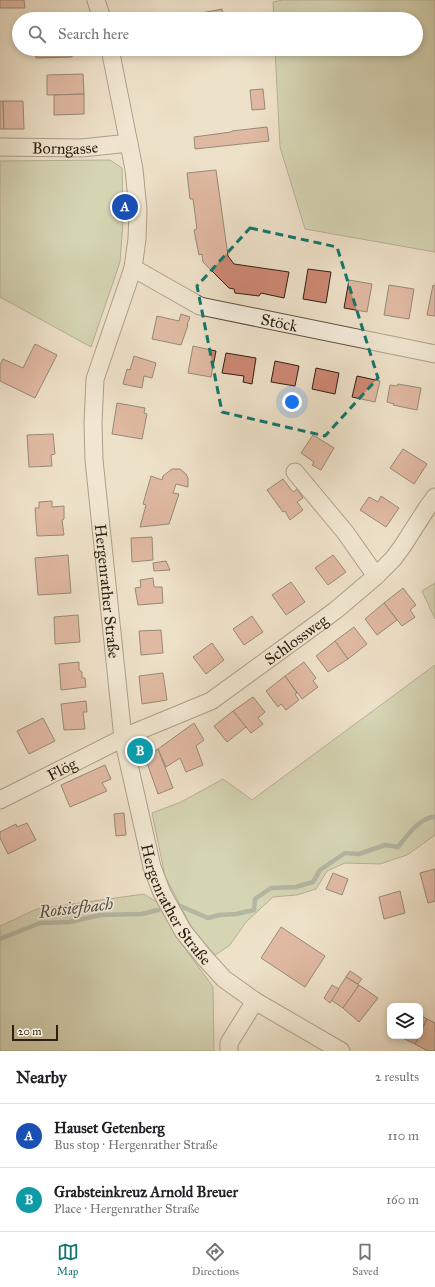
<!DOCTYPE html>
<html lang="en">
<head>
<meta charset="utf-8">
<style>
	body { margin:0; font-family:"IM FELL Great Primer",serif; background:#f6f6f6; color:#202124 }
	.controls { position:absolute; right:12px; bottom:12px; display:grid; overflow:hidden; border-radius:8px; box-shadow:0 2px 6px #0003 }
	.controls button { width:36px; height:36px; display:grid; place-items:center; padding:0; border:0; border-bottom:1px solid #e0e0e0; background:#fff; color:#202124; font:20px sans-serif }
	.scale { position:absolute; left:12px; bottom:10px; width:46px; box-sizing:border-box; padding-left:4px; border:2px solid #2d2012; border-top:0; font-size:11px; line-height:14px; white-space:nowrap; color:#2d2012; -webkit-text-stroke:3px #f4ecdc; paint-order:stroke }
	.you { position:absolute; left:292px; top:402px; width:14px; height:14px; margin:-10px; border:3px solid #fff; border-radius:50%; background:#1a73e8; box-shadow:0 0 0 6px #1a73e833 }
	.badge { display:grid; place-items:center; width:26px; height:26px; border-radius:50%; background:#0f766e; color:#fff; font-size:13px; font-weight:700 }
	.pin { position:absolute; translate:-50% -50%; border:2px solid #fff; box-shadow:0 1px 4px #0006 }
	.list { margin:0; padding:0; list-style:none }
	h2 { display:flex; justify-content:space-between; align-items:center; height:52px; margin:0; padding:0 16px; font-size:17px }
	h2 small { font-size:13px; font-weight:400; color:#757577 }
	.list li { display:grid; grid-template-columns:26px 1fr auto; gap:12px; align-items:center; box-sizing:border-box; height:64px; padding:0 16px; border-top:1px solid #e0e0e0 }
	.list b { display:block; font-size:15px; white-space:nowrap }
	.list p { margin:0; font-size:13px; white-space:nowrap; color:#757577 }
	.list em { font-size:13px; font-style:normal; color:#757577 }
	.icon { flex:none; width:22px; height:22px; fill:none; stroke:currentColor; stroke-width:2; stroke-linecap:round; stroke-linejoin:round }
	.map { position:relative; flex:none; width:435px; height:1051px; overflow:hidden }
	.search { position:absolute; background:#fff; box-shadow:0 2px 6px #0003; left:12px; right:12px; top:12px; height:44px; display:flex; align-items:center; gap:10px; box-sizing:border-box; padding:0 14px; border-radius:22px; color:#757577; font-size:15px }
	.sheet { height:180px; background:#fff }
	nav { display:flex; justify-content:space-around; align-items:center; box-sizing:border-box; height:56px; border-top:1px solid #e0e0e0; background:#fff; font-size:11px; color:#757577 }
	nav a { display:grid; justify-items:center; gap:2px }
	nav .on { color:#0f766e }
	.map>svg:first-child { display:block }
	.green { fill:#b6c399; stroke:#727256 }
	.lines { fill:none; stroke-linecap:round; stroke-linejoin:round }
	.stream { stroke:#6e7f74; stroke-width:4.5 }
	.building { fill:#ce8874; stroke:#2d2012 }
	.minor-casing { stroke:#5d5040; stroke-width:19 }
	.minor { stroke:#f4ecdc; stroke-width:17 }
	.marked { fill:none; stroke:#0f766e; stroke-width:3; stroke-dasharray:8 5; stroke-linejoin:round }
	.labels { text-anchor:middle; dominant-baseline:central; stroke-width:3.5; stroke-linejoin:round; paint-order:stroke }
	.street-label { font-size:16px; fill:#2d2012; stroke:#f4ecdc }
	.water-label { font-size:17px; font-style:italic; fill:#4d4f43; stroke:#f4ecdc }
</style>
</head>
<body>
<div class="map">
<svg width="435" height="1051" viewBox="0 0 435 1051">
	<rect width="100%" height="100%" fill="#eee1c9"/>
	<filter id="stains"><feTurbulence type="fractalNoise" baseFrequency=".005" numOctaves="4"/><feColorMatrix values="0 0 0 0 .2 0 0 0 0 .09 0 0 0 0 .02 0 0 0 .5 -.17"/></filter>
	<radialGradient id="worn" r=".72"><stop offset=".6" stop-color="#630" stop-opacity="0"/><stop offset="1" stop-color="#630" stop-opacity=".3"/></radialGradient>
	<g class="green">
		<path d="M283,0h152v252l-130,-23 -25,-82 -5,-98h141v-30h-142l-1,-17z"/>
		<path d="M110,160l12,8 1,55 -3,39 -29,85 -91,-50v-136z"/>
		<path d="M435,583v36l-13,-28z"/>
		<path d="M435,665v170l-28,20 -27,9 -35,-1 -18,8 -11,18 -19,6 -24,2 -26,24 -18,25 -14,9 -22,-25 -28,-54 -13,-63 29,-11 42,-23 29,21z"/>
		<path d="M144,894l14,9 23,40 32,44 1,64h-214v-125l37,-17z"/>
	</g>
	<g class="lines">
		<g class="stream">
			<path d="M178,905l30,13 11,-3 17,-1 18,-4 1,-11 16,-11 25,-1 17,-5 7,-12 25,-17 14,1 26,-9 13,2c8,-10 23,-31 37,-30"/>
			<path d="M0,939l40,-16 29,-1 32,-7 41,-1 16,-4"/>
		</g>
	</g>
	<g class="building">
		<path d="M0,0h24l1,8h-25z"/>
		<path d="M222,9l1,10h-26l-1,-5z"/>
		<path d="M41,17l30,1 1,1h-31z"/>
		<path d="M36,49h36v8l-36,1z"/>
		<path d="M83,74l1,20 -37,1v-20z"/>
		<path d="M263,89l2,20 -13,1 -2,-20z"/>
		<path d="M84,94v20l-30,1v-20z"/>
		<path d="M0,101h3l1,28h-4z"/>
		<path d="M3,101h20l1,28h-20z"/>
		<path d="M267,127l2,14 -74,8 -1,-12 37,-5 1,-1z"/>
		<path d="M216,170l12,86 6,8 55,8 -5,26 -23,-5 -2,3 -24,-3 -1,-4 -5,-1 -26,-26 -1,-8 -3,1 -5,-25 3,-1 -4,-30h-3l-3,-26z"/>
		<path d="M308,269l23,3 -5,31 -23,-4z"/>
		<path d="M349,280l23,4 -5,28 -23,-4z"/>
		<path d="M389,285l25,4 -5,30 -25,-4z"/>
		<path d="M433,285l2,1v30l-8,-1z"/>
		<path d="M181,314l9,3 -3,8h1l-7,20 -29,-6 5,-23 22,5z"/>
		<path d="M35,344l22,11 -22,43 -35,-17v-16l3,-6 20,9z"/>
		<path d="M193,346l23,5 -5,26 -23,-4z"/>
		<path d="M226,353l30,5 -4,26 -9,-2 1,-6 -22,-3z"/>
		<path d="M134,356l22,7 -4,15 -8,-2 -2,12 -19,-4 4,-15 3,1z"/>
		<path d="M275,361l24,5 -4,20 -24,-4z"/>
		<path d="M316,368l23,5 -4,21 -23,-5z"/>
		<path d="M357,376l23,5 -5,21 -23,-5z"/>
		<path d="M398,384l23,4 -4,22 -24,-5 1,-1 -7,-2 3,-17 7,1z"/>
		<path d="M117,403l28,5 -1,5 3,1 -5,25 -30,-5z"/>
		<path d="M53,434l2,20 -4,1 1,11 -23,1 -2,-32z"/>
		<path d="M313,435l21,13 -13,22 -9,-5 2,-3 -13,-9z"/>
		<path d="M403,449l24,15 -13,20 -24,-16z"/>
		<path d="M172,469h8l6,5 2,4v9l-12,-3 -3,9 6,1 -10,30 -29,3 6,-22 -3,-1 8,-28 11,4 1,-4z"/>
		<path d="M283,479l10,13 4,-3 6,9 -6,4 6,8 -13,10 -5,-9 -2,1 -16,-22z"/>
		<path d="M381,496l18,12 -13,19 -26,-17 9,-13 9,5z"/>
		<path d="M52,501v6l12,-1v13l-2,1 2,15 -27,1 -2,-28h4v-6z"/>
		<path d="M152,537l1,23 -21,2 -1,-24z"/>
		<path d="M68,555l3,38 -33,2 -3,-37z"/>
		<path d="M333,555l13,17 -18,13 -13,-17z"/>
		<path d="M166,561l4,9 -16,1 -1,-8z"/>
		<path d="M153,578l1,9h8l1,16 -25,2 -3,-17 6,-1 -1,-7z"/>
		<path d="M291,582l14,20 -19,13 -14,-20z"/>
		<path d="M403,588l13,17 -6,5 5,7 -13,9 -18,-23z"/>
		<path d="M384,603l13,17 -20,15 -12,-16z"/>
		<path d="M78,615l2,27 -25,2 -1,-27z"/>
		<path d="M252,616l11,16 -19,13 -11,-16z"/>
		<path d="M354,627l13,17 -19,15 -13,-18z"/>
		<path d="M161,630l2,23 -22,2 -2,-24z"/>
		<path d="M335,641l13,18 -20,13 -12,-16z"/>
		<path d="M212,643l12,17 -18,14 -13,-17z"/>
		<path d="M79,662v8l3,2v6h3l1,9 -25,3 -2,-26z"/>
		<path d="M304,662l12,16 -3,3 5,6 -16,12 -17,-23z"/>
		<path d="M163,673l4,27 -25,4 -3,-28z"/>
		<path d="M285,676l12,17 -2,1 4,6 -13,10 -5,-6 -3,3 -12,-16z"/>
		<path d="M253,697l12,15 -7,6 5,6 -12,9 -18,-22z"/>
		<path d="M86,701l1,11h-4l2,17 -21,1 -3,-26z"/>
		<path d="M233,711l13,16 -19,15 -13,-16z"/>
		<path d="M43,718l12,23 -26,13 -12,-23z"/>
		<path d="M194,723l10,17 -8,6 7,19 -17,7 -6,-14 -14,9 -8,-18z"/>
		<path d="M158,749l15,39 -15,6 -13,-37z"/>
		<path d="M105,765l6,14 -9,4 5,8 -37,16 -9,-22z"/>
		<path d="M124,813l2,22 -10,1 -2,-22z"/>
		<path d="M27,823l9,17 -28,14 -8,-16v-6l16,-8 1,3z"/>
		<path d="M435,869v32l-7,2 -8,-30z"/>
		<path d="M333,873l15,6 -6,16 -16,-6z"/>
		<path d="M400,891l5,22 -21,6 -5,-22z"/>
		<path d="M281,927l44,29 -20,31 -44,-29z"/>
		<path d="M350,971l12,8 -4,5 -12,-7z"/>
		<path d="M346,977l13,8 -16,23 -12,-8z"/>
		<path d="M332,985l7,4 -9,14 -6,-5z"/>
		<path d="M359,985l19,13 -19,24 -16,-14z"/>
		<path d="M420,1015l7,4 -7,15z"/>
		<path d="M427,1019l8,4v28h-7l-13,-7z"/>
		<path d="M404,1036h15l-4,8 -12,-6z"/>
	</g>
	<g class="lines">
		<defs>
			<g id="minor">
				<path d="M96,0l6,19"/>
				<path id="s1" d="M110,49l24,120 4,41 -1,29 -4,29 -38,111 -2,44 1,37 29,278 29,129 10,26 21,38 21,26 20,22 31,22 86,50"/>
				<path id="s2" d="M0,147l82,1 47,-5"/>
				<path id="s3" d="M133,268l67,38 235,48"/>
				<path d="M295,472l50,60 31,44"/>
				<path id="s4" d="M0,800l131,-66 80,-33 125,-91 40,-34 17,-17 9,-12 25,-39 8,-11"/>
				<path d="M229,1051v-8l26,-42"/>
			</g>
		</defs>
		<use href="#minor" class="minor-casing"/>
		<use href="#minor" class="minor"/>
	</g>
	<path d="M0 0H435V1051H0ZM250,228l87,19 41,131 -53,58 -103,-24 -25,-126z" fill="#eee1c9" fill-opacity=".55" fill-rule="evenodd"/>
	<path class="marked" d="M250,228l87,19 41,131 -53,58 -103,-24 -25,-126z"/>
	<g class="labels">
		<g class="street-label">
			<text stroke="none"><textPath href="#s2" startOffset="65">Borngasse</textPath></text>
			<text stroke="none"><textPath href="#s3" startOffset="158">Stöck</textPath></text>
			<text stroke="none"><textPath href="#s1" startOffset="552">Hergenrather Straße</textPath></text>
			<text stroke="none"><textPath href="#s4" startOffset="338">Schlossweg</textPath></text>
			<text stroke="none"><textPath href="#s4" startOffset="69">Flög</textPath></text>
			<text stroke="none"><textPath href="#s1" startOffset="876">Hergenrather Straße</textPath></text>
		</g>
		<g class="water-label">
			<text transform="translate(76 908) rotate(-7)">Rotsiefbach</text>
		</g>
	</g>
	<rect width="100%" height="100%" filter="url(#stains)"/>
	<rect width="100%" height="100%" fill="url(#worn)"/>
</svg>
<div class="controls">
<button><svg class="icon" aria-label="layers" viewBox="0 0 24 24"><path d="M12 4l9 5-9 5-9-5zM3 14l9 5 9-5"/></svg></button>
</div>
<div class="scale">20 m</div>
<div class="you"></div>
<div class="pin badge" style="left:125px;top:207px;background:#1a4fb4">A</div>
<div class="pin badge" style="left:140px;top:751px;background:#0f9aa8">B</div>
<div class="search"><svg class="icon" aria-label="search" viewBox="0 0 24 24"><circle cx="10" cy="10" r="6"/><path d="M15 15l6 6"/></svg>Search here</div>
</div>
<section class="sheet">
<h2>Nearby<small>2 results</small></h2>
<ul class="list">
<li><span class="badge" style="background:#1a4fb4">A</span><div><b>Hauset Getenberg</b><p>Bus stop · Hergenrather Straße</p></div><em>110 m</em></li>
<li><span class="badge" style="background:#0f9aa8">B</span><div><b>Grabsteinkreuz Arnold Breuer</b><p>Place · Hergenrather Straße</p></div><em>160 m</em></li>
</ul>
</section>
<nav>
<a class="on"><svg class="icon" aria-label="map" viewBox="0 0 24 24"><path d="M3 6l6-2 6 2 6-2v14l-6 2-6-2-6 2zM9 4v14M15 6v14"/></svg>Map</a>
<a><svg class="icon" aria-label="directions" viewBox="0 0 24 24"><path d="M12 3l9 9-9 9-9-9zM9 14v-3h6M13 9l2 2-2 2"/></svg>Directions</a>
<a><svg class="icon" aria-label="saved" viewBox="0 0 24 24"><path d="M7 4h10v16l-5-4-5 4z"/></svg>Saved</a>
</nav>
</body>
</html>
